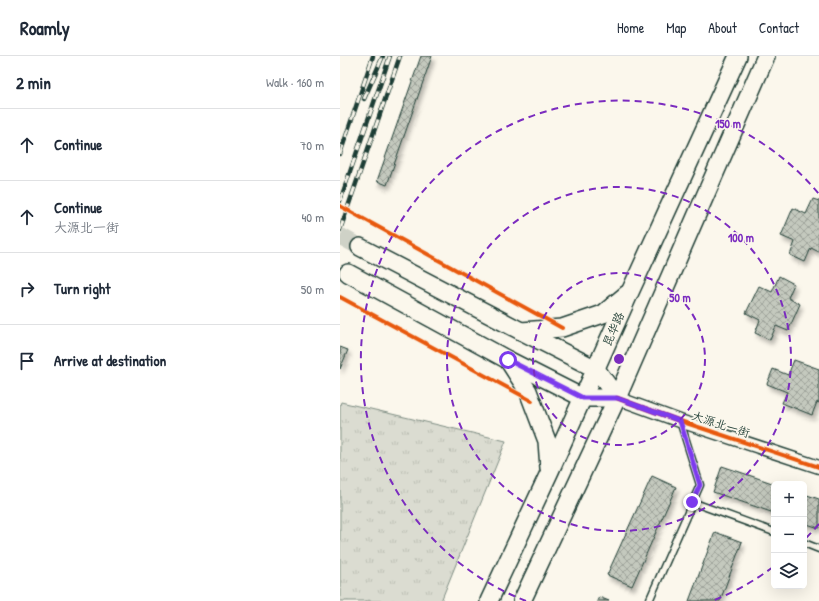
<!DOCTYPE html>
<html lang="en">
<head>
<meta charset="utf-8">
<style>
	body { margin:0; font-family:"Patrick Hand","LXGW WenKai TC",sans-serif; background:#f2f2f3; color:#1f2937 }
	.controls { position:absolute; right:12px; bottom:12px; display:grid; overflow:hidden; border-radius:6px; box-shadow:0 4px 16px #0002 }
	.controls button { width:36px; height:36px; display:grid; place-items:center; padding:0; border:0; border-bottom:1px solid #e0e1e3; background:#fff; color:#1f2937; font:20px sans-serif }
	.stop { position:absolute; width:12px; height:12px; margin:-9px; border:3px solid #7c3aed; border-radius:50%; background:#fff }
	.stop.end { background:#7c3aed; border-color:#fff; box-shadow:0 1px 4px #0008 }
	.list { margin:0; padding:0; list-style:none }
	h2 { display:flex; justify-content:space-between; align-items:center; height:52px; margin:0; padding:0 16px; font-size:17px }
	h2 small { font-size:13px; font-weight:400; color:#747a83 }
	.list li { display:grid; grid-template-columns:26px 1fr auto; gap:12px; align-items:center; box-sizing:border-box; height:72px; padding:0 16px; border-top:1px solid #e0e1e3 }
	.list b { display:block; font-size:15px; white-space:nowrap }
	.list p { margin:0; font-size:13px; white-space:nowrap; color:#747a83 }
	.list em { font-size:13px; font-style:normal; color:#747a83 }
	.icon { flex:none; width:22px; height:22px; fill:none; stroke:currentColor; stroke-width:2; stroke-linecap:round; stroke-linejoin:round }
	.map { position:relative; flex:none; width:479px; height:545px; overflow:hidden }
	header { display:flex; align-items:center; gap:24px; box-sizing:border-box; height:56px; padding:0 20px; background:#fff; border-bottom:1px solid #e0e1e3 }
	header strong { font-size:19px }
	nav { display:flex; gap:22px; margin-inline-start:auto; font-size:14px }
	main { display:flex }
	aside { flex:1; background:#fff }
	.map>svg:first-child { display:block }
	.park { fill:url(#park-tufts); stroke:#7d8c82 }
	.building { fill:url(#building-cross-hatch); stroke:#1f3d34; filter:url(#shadow) }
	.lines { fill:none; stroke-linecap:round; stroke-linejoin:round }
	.secondary-tunnel { stroke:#cfd2c7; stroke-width:17; stroke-dasharray:17 8; stroke-linecap:butt }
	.service-casing { stroke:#1f3d34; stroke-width:9 }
	.minor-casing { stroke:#1f3d34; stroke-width:15 }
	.secondary-casing { stroke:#1f3d34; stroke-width:20 }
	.service { stroke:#fbf7ec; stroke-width:6 }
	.minor { stroke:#fbf7ec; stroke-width:12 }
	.secondary { stroke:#fbf7ec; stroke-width:17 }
	.rail-casing { stroke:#1f3d34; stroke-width:4.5 }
	.rail { stroke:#fbf7ec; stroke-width:3; stroke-dasharray:9; stroke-linecap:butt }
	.cycleway-casing { stroke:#fbf7ec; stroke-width:6 }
	.cycleway { stroke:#e8590c; stroke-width:4 }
	.route { stroke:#7c3aed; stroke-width:5 }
	.ring { fill:none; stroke:#7b2cbf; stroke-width:2; stroke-dasharray:7 5 }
	.labels { text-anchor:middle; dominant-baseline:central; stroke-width:3.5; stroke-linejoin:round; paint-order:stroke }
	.street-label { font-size:12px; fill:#1f3d34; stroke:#fbf7ec }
	.centre { fill:#7b2cbf; stroke:#fbf7ec; stroke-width:2 }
	.ring-label { font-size:12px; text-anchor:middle; font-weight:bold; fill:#7b2cbf; stroke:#fbf7ec; stroke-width:3.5; stroke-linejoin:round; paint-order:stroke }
</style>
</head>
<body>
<header>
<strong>Roamly</strong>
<nav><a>Home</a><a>Map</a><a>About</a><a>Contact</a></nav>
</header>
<main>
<aside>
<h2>2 min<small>Walk · 160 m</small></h2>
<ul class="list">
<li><svg class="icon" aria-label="ahead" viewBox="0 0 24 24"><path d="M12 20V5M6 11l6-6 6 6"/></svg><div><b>Continue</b></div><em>70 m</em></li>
<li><svg class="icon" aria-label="ahead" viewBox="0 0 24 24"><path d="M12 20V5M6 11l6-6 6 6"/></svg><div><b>Continue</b><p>大源北一街</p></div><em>40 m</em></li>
<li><svg class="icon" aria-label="right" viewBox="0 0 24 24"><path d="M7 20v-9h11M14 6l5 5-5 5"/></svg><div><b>Turn right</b></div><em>50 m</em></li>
<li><svg class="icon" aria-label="arrive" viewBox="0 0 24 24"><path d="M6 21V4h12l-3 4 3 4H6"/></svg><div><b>Arrive at destination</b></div></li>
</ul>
</aside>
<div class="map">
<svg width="479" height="545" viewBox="0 0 479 545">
	<defs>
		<pattern id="park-tufts" width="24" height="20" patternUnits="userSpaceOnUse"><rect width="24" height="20" fill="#dbdcd1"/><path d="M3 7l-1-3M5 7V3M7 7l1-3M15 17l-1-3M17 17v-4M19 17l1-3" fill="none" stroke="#bcbeb4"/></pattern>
		<pattern id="building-cross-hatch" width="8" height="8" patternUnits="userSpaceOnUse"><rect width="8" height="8" fill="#c4c9be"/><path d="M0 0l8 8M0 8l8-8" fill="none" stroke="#9fa49b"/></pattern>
		<filter id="shadow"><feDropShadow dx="2.5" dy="4.5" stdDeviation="2" flood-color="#0004"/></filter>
	</defs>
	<rect width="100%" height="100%" fill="#fbf7ec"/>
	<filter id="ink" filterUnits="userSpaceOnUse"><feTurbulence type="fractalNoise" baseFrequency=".025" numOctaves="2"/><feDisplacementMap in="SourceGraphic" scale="8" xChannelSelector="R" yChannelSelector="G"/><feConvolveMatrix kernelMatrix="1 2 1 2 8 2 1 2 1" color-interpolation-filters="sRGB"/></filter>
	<g filter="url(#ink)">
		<path class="park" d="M1,346l165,39 -65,160h-101v-196z"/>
		<g class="building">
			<path d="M81,0h11l-45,129 -10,-4z"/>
			<path d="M473,143l6,2v51l-8,-4 -6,14 -15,-7 5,-13 -14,-6 12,-28 13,6z"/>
			<path d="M439,220l15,8 -6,14 12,6 -12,27 -12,-5 -6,14 -15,-7 5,-13 -14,-7 13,-27 13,6z"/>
			<path d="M0,291l8,3 -8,19z"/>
			<path d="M454,304l25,9v34l-2,-1 -5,13 -30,-12 5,-11 -20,-8 6,-15 15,6z"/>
			<path d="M382,410l53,18h-1v29l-61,-21z"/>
			<path d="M312,420l24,11 -44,99 -25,-11z"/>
			<path d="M464,438l15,5v29l-15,-5z"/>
			<path d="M375,476l27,10 -22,59h-31z"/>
			<path d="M259,541l10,4h-12z"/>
		</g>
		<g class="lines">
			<path class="secondary-tunnel" d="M0,180l20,11"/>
			<defs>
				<g id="service">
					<path d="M352,446l82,30"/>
					<path d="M464,487l15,6"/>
					<path d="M309,545l51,-116 -20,-64"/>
				</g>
				<path id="minor" d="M277,342l63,23 139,46"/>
				<g id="secondary">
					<path d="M20,191l161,84 75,38 21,29"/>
					<path d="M8,217l160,87 75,38h34"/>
					<path d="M181,275l41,-3 41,-14 24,-20"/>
					<path d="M168,304l20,31 19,50 2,27"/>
					<path d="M149,545l61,-130 80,-179 108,-236"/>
					<path d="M182,545l95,-203 149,-342"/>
				</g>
			</defs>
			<use href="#service" class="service-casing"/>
			<use href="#minor" class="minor-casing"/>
			<use href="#secondary" class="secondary-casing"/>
			<use href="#service" class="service"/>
			<use href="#minor" class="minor"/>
			<use href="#secondary" class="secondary"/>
			<defs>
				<g id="rail">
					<path d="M24,43l19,-43"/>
					<path d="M0,98l33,-98"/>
					<path d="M0,145l50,-145"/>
					<path d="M0,174l60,-174"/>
				</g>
			</defs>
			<use href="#rail" class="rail-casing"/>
			<use href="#rail" class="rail"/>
			<defs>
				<g id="cycleway">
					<path d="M0,150l222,122"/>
					<path d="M0,241l192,104"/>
					<path d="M277,342l63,23 139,46"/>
				</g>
			</defs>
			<use href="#cycleway" class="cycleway-casing"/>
			<use href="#cycleway" class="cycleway"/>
		</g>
	</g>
	<g class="lines" filter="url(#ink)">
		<path class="route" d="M168,304l75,38h34l63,23 20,64 -8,17"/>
	</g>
	<g class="ring">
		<circle cx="279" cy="303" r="86"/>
		<circle cx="279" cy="303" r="172"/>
		<path d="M479 468A259 259 0 0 1 465 483M433 511A259 259 0 0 1 372 545M186 545A259 259 0 1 1 479 138"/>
	</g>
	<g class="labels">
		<g class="street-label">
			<text transform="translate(273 273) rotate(-66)">昆华路</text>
			<text transform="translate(381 368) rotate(18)">大源北一街</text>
		</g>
	</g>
	<circle cx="279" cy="303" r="6" class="centre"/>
	<g class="ring-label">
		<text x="388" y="72">150 m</text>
		<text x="401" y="186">100 m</text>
		<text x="340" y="246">50 m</text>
	</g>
</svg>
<div class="controls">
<button>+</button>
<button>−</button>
<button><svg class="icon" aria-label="layers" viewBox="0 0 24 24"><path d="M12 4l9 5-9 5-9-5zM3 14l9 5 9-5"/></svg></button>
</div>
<div class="stop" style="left:168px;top:304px"></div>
<div class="stop end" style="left:352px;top:446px"></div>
</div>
</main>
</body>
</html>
